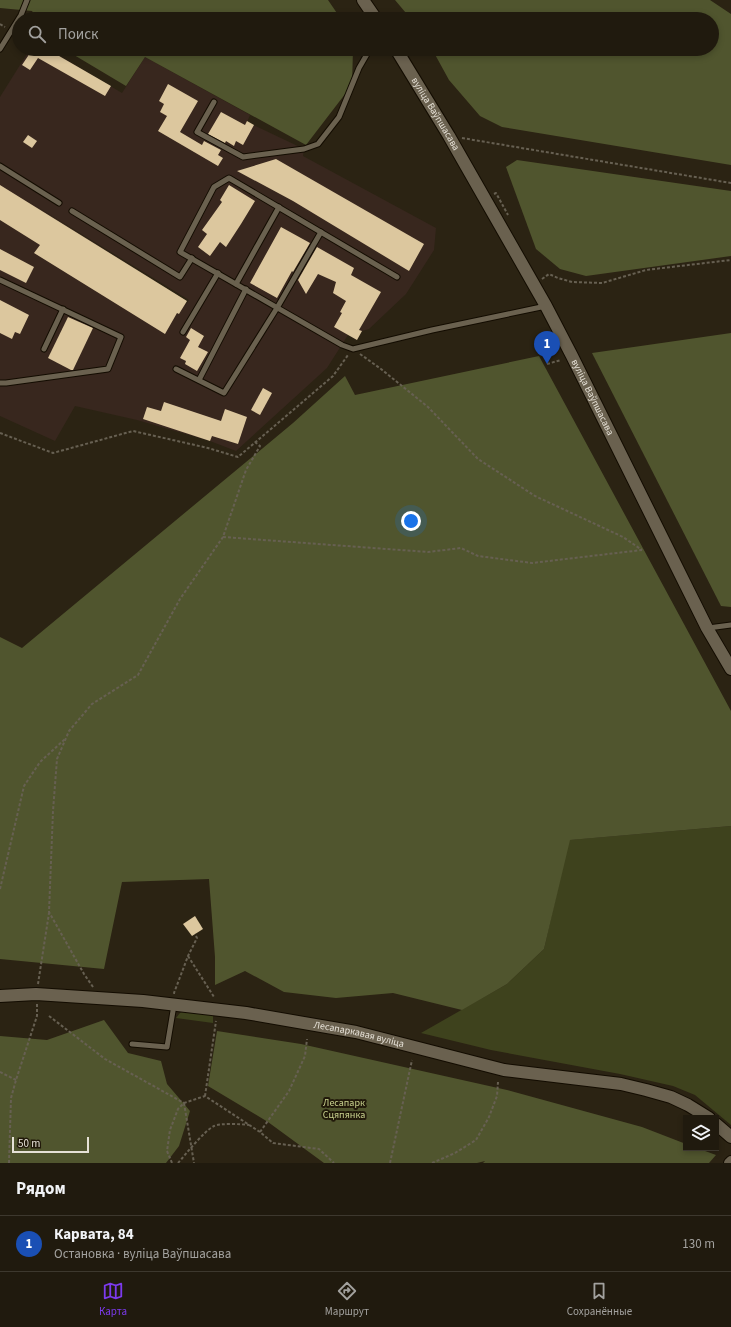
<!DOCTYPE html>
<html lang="ru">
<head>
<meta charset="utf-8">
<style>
	body { margin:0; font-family:"Source Sans 3",sans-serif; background:#2d271c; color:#f1f3f6 }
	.controls { position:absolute; right:12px; bottom:12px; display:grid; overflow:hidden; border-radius:0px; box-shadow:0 2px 6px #0003 }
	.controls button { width:36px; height:36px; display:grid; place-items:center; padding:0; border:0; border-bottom:1px solid #3d382e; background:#201a0e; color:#f1f3f6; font:20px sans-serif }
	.scale { position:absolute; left:12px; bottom:10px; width:77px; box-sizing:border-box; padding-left:4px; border:2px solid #e6e1d7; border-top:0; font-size:11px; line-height:14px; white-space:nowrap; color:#e6e1d7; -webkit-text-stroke:3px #21190a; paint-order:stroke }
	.you { position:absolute; left:411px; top:521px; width:14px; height:14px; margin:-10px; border:3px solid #fff; border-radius:50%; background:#1a73e8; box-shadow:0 0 0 6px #1a73e833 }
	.badge { display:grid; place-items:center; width:26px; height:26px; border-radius:50%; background:#7c3aed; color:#fff; font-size:13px; font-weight:700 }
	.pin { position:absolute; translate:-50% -33px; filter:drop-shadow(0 1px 2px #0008) }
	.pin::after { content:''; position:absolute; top:21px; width:14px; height:12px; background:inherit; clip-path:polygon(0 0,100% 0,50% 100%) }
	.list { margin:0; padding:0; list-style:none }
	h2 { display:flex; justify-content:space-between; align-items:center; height:52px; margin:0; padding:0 16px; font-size:17px }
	h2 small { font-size:13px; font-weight:400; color:#a2a19e }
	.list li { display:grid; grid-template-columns:26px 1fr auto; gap:12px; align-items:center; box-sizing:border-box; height:56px; padding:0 16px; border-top:1px solid #3d382e }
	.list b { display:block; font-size:15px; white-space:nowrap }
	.list p { margin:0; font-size:13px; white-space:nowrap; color:#a2a19e }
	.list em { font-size:13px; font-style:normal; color:#a2a19e }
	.icon { flex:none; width:22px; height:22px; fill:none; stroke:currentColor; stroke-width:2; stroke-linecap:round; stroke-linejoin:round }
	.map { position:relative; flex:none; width:731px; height:1163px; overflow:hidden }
	.search { position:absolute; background:#201a0e; box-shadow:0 2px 6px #0003; left:12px; right:12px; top:12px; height:44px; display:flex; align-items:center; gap:10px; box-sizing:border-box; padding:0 14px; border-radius:22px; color:#a2a19e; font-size:15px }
	.sheet { height:108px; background:#201a0e }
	nav { display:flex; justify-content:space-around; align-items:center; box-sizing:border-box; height:56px; border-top:1px solid #3d382e; background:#201a0e; font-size:11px; color:#a2a19e }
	nav a { display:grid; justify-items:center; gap:2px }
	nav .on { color:#7c3aed }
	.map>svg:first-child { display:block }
	.industrial { fill:#38271e; fill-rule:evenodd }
	.green { fill:#3e421d }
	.forest { fill:#50552e }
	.building { fill:#dcc79e }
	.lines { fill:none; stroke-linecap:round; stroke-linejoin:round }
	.lane-casing { stroke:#130c01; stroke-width:7 }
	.street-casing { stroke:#130c01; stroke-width:12 }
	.secondary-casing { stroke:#130c01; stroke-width:14 }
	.path { stroke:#676052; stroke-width:2; stroke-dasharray:3 2; stroke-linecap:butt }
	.lane { stroke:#6a614f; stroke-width:5 }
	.street { stroke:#6a614f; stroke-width:10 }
	.secondary { stroke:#6a614f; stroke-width:12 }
	.labels { text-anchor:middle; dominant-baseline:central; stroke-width:4; stroke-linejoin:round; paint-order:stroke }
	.street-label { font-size:10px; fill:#e6e1d7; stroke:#21190a }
	.park-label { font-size:10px; fill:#cad38f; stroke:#21190a }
</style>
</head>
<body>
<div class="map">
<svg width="731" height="1163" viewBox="0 0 731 1163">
	<rect width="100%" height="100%" fill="#2b2313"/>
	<path class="industrial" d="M30,49h18l74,44 23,-36 105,58 -3,7 57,27 -1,7 133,72 -2,22 -28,44 -37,35 -7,2 -5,9 -9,-5 -21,33 -91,83 -26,-10 -73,-21 -62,-14 -20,35 -55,-25v-319zM18,195l171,105 -4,6 2,-5z"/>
	<g class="green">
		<path d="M731,826v299l-36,-30 -22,-9 -53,-12 -129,-24 -70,-17 86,-49 37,-35 25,-109z"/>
		<path d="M183,1011l30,4v8l-37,-5 4,-5z"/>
	</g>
	<g class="forest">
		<path d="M0,0h328l13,19h-304l-5,-8 -32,-3z"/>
		<path d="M395,0h315l21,14v151l-229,-38 -22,-11 -31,-36 -17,-31h280v-30h-301z"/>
		<path d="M64,49h289l-1,36 -46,60 -161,-88 -19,29z"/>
		<path d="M517,160l214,31v65l-145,20 -26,-7 -24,-20 -30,-82z"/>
		<path d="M731,333v274l-10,-1 -129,-253z"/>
		<path d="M539,356l192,355v115l-161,14 -26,109 -37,35 -45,26 -69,-17 -57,5 -52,-6 -39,-21 -30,14v-28l-6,-78 -87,3 -18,87 -104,-10v-322l22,11 271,-225 52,-47 10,19z"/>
		<path d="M104,1020l24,33 33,8 6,23 23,27 -11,35 -13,17h-166v-127l47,4z"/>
		<path d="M217,1031l84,13 206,46 135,37 44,17v4h11l19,7 -7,8h-226l2,-2 -8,2h-153l-56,-41 -60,-36z"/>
	</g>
	<g class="building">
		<path d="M23,49h24l64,37 -6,10 -67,-38 -8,12 -8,-5 8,-12z"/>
		<path d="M168,84l30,17 -18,31 22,13 2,-4 17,9 -3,5 5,3 -5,8 -60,-35 9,-15 -7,-4 4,-8 -5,-3z"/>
		<path d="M221,112l24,13 2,-4 7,4 -11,20 -7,-4 -2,5 -8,-5 -1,2 -17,-9z"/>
		<path d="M28,135l9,6 -5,7 -9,-6z"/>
		<path d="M276,159l148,85 -15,27 -116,-70 -56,-30z"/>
		<path d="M0,185l187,116 -8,13 -2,-1 -12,21 -131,-81 6,-8 -40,-25z"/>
		<path d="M229,185l26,16 -14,23 -15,23 -6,-5 -10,14 -12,-9 9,-13 -5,-4 20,-28 -2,-2z"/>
		<path d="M281,227l29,16 -17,29 -1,-1 -15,27 -27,-15z"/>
		<path d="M317,247l37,21 -3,7 30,17 -22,38 3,1 -5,9 -23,-13 8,-14 -2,-1 6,-11 -13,-8 3,-11 -18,-8 -12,20 -8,-14z"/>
		<path d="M0,249l34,18 -8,16 -26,-13z"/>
		<path d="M0,300l29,15 -9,19 -5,-2 -3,7 -12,-6z"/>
		<path d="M68,317l25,11 -20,42h-2l-23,-12z"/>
		<path d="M191,328l13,8 -6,11 10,5 -11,19 -12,-7 1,-3 -6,-3 10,-18 -4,-3z"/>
		<path d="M263,388l9,5 -12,22 -9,-5z"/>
		<path d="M164,402l57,19 4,-12 22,8 -9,27 -26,-8 -2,5 -67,-22 4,-12 14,4z"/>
		<path d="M195,916l8,13 -11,7 -9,-12z"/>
	</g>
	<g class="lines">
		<defs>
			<g id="lane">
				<path d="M0,49l21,-34 6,-15"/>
				<path d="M214,102l-17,30 46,25 61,-8 14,-5 21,-27 20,-49 11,-19"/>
				<path d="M0,166l59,37"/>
				<path d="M72,211l108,66 12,-19"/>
				<path d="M397,277l-168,-99 -15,9 -34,65 162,93 11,4 79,-19 114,-24"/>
				<path d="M0,280l121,57 -13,32 -102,14h-6"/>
				<path d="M236,284l43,-77"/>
				<path d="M183,332l35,-59"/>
				<path d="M44,349l19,-40"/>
				<path d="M176,369l48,24 53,-85 44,-76"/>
				<path d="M199,380l47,-91"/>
				<path d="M708,628l23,-3"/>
				<path d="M132,1044l35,3 7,-42"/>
			</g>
			<path id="street" d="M729,1163l2,-2"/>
			<g id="secondary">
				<path d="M363,0l13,19"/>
				<path id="s1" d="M396,49l53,87 97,170 26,50 135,272 24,41"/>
				<path id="s2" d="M0,996l36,-2 107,7 103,12 110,19 148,38 117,14 25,6 25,7 17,8 21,13"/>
				<path d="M716,1124l15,13"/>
			</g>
		</defs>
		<use href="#lane" class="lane-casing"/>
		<use href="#street" class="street-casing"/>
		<use href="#secondary" class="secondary-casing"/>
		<g class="path">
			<path d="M0,24l5,3"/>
			<path d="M462,138l269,45"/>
			<path d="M494,194l2,-1 12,22"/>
			<path d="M542,279l7,-5 9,4 14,4 30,1 44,-13 85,-10"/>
			<path d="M360,354l21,15 47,38 50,52 57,37 88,41 19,13"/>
			<path d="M547,364l14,-4"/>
			<path d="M0,433l53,20 80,-22 75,17 30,9 95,-81 15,-21"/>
			<path d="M223,537l205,15 33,-4 17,8 54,7 110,-13"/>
			<path d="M0,889l24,-103 16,-24 25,-23"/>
			<path d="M188,956l26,41"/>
			<path d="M38,984l11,-71"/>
			<path d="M93,987l-9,-13 -35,-62 4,-101 4,-52 12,-28 23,-27 46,-29 42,-76 43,-62 23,-67 14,-24 -5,-4"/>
			<path d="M175,993h-1l14,-37 9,-18 -2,-4"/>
			<path d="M49,1016l56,43 79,44"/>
			<path d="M0,1072l16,8"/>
			<path d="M205,1096l11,-75"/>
			<path d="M184,1103l10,60"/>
			<path d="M260,1132l29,-41 16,-35 2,-17"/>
			<path d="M9,1163l2,-65 5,-18 21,-64v-12"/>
			<path d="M172,1163l-5,-12 3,-21 8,-21 6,-6 21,-7 55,36 13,11 46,6 15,14"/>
			<path d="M178,1163c8,-9 26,-32 36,-37 6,-3 27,-2 35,-1"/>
			<path d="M390,1163l22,-103"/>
			<path d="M432,1163l23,-10 21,-13 13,-23 8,-21 1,-14"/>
		</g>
		<use href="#lane" class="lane"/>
		<use href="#street" class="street"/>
		<use href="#secondary" class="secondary"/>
	</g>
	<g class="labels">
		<g class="street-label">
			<text stroke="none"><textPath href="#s1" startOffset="76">вуліца Ваўпшасава</textPath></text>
			<text stroke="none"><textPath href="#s1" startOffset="400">вуліца Ваўпшасава</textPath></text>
			<text stroke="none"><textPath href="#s2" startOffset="362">Лесапаркавая вуліца</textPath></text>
		</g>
		<g class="park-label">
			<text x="344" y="1103">Лесапарк<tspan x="344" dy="12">Сцяпянка</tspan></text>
		</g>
	</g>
</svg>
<div class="controls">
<button><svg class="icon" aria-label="layers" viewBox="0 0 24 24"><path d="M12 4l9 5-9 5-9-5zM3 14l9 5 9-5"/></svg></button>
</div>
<div class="scale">50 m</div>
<div class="you"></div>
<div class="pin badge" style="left:547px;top:364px;background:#1a4fb4">1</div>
<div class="search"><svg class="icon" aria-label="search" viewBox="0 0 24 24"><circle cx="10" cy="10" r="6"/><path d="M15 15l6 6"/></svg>Поиск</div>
</div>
<section class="sheet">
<h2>Рядом<small></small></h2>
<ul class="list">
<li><span class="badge" style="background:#1a4fb4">1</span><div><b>Карвата, 84</b><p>Остановка · вуліца Ваўпшасава</p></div><em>130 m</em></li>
</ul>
</section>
<nav>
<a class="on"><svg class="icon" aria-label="map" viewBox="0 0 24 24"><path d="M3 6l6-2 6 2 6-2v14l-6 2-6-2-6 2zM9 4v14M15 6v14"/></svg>Карта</a>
<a><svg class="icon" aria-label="directions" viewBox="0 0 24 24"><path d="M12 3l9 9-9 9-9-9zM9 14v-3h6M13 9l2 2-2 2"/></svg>Маршрут</a>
<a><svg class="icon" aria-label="saved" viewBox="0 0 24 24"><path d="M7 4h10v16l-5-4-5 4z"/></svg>Сохранённые</a>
</nav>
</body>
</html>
